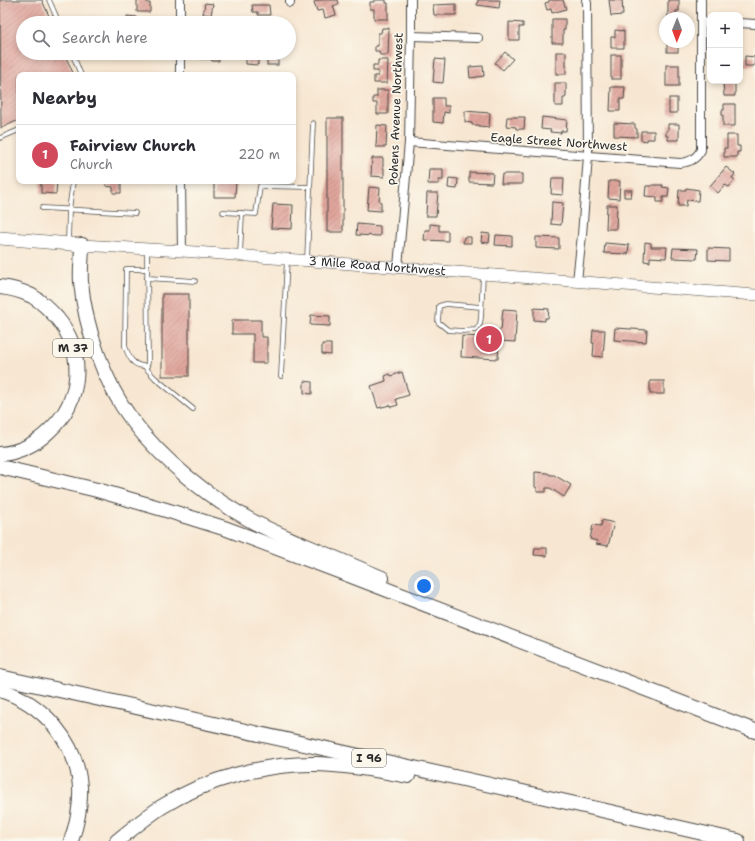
<!DOCTYPE html>
<html lang="en">
<head>
<meta charset="utf-8">
<style>
	body { margin:0; font-family:"Shantell Sans",sans-serif; background:#f2f2f3; color:#2b2b33 }
	.controls { position:absolute; right:12px; top:12px; display:grid; overflow:hidden; border-radius:8px; box-shadow:0 2px 6px #0003 }
	.controls button { width:36px; height:36px; display:grid; place-items:center; padding:0; border:0; border-bottom:1px solid #e1e1e2; background:#fff; color:#2b2b33; font:20px sans-serif }
	.compass { position:absolute; left:659px; top:12px; width:36px; height:36px; border-radius:50%; background:#fff; box-shadow:0 2px 6px #0003; rotate:181deg }
	.you { position:absolute; left:424px; top:586px; width:14px; height:14px; margin:-10px; border:3px solid #fff; border-radius:50%; background:#1a73e8; box-shadow:0 0 0 6px #1a73e833 }
	.badge { display:grid; place-items:center; width:26px; height:26px; border-radius:50%; background:#d1495b; color:#fff; font-size:13px; font-weight:700 }
	.pin { position:absolute; translate:-50% -50%; border:2px solid #fff; box-shadow:0 1px 4px #0006 }
	.list { margin:0; padding:0; list-style:none }
	h2 { display:flex; justify-content:space-between; align-items:center; height:52px; margin:0; padding:0 16px; font-size:17px }
	h2 small { font-size:13px; font-weight:400; color:#7c7c81 }
	.list li { display:grid; grid-template-columns:26px 1fr auto; gap:12px; align-items:center; box-sizing:border-box; height:60px; padding:0 16px; border-top:1px solid #e1e1e2 }
	.list b { display:block; font-size:15px; white-space:nowrap }
	.list p { margin:0; font-size:13px; white-space:nowrap; color:#7c7c81 }
	.list em { font-size:13px; font-style:normal; color:#7c7c81 }
	.icon { flex:none; width:22px; height:22px; fill:none; stroke:currentColor; stroke-width:2; stroke-linecap:round; stroke-linejoin:round }
	.map { position:relative; flex:none; width:755px; height:841px; overflow:hidden }
	.search { position:absolute; background:#fff; box-shadow:0 2px 6px #0003; left:16px; top:16px; width:280px; height:44px; display:flex; align-items:center; gap:10px; box-sizing:border-box; padding:0 14px; border-radius:22px; color:#7c7c81; font-size:15px }
	.panel { position:absolute; background:#fff; box-shadow:0 2px 6px #0003; left:16px; top:72px; width:280px; height:112px; border-radius:8px }
	.map>svg:first-child { display:block }
	.building { fill:url(#building-hatch) }
	.lines { fill:none; stroke-linecap:round; stroke-linejoin:round }
	.service-casing { stroke:#4a4744; stroke-width:5.5 }
	.minor-casing { stroke:#4a4744; stroke-width:10 }
	.secondary-casing { stroke:#4a4744; stroke-width:12 }
	.trunk-casing { stroke:#4a4744; stroke-width:14 }
	.motorway-casing { stroke:#4a4744; stroke-width:16 }
	.service { stroke:#fff; stroke-width:4 }
	.minor { stroke:#fff; stroke-width:8 }
	.secondary { stroke:#fff; stroke-width:11 }
	.trunk { stroke:#fff; stroke-width:13 }
	.motorway { stroke:#fff; stroke-width:14 }
	.labels { text-anchor:middle; dominant-baseline:central; stroke-width:3.5; stroke-linejoin:round; paint-order:stroke }
	.shield { fill:#fbf7ec; stroke:#696865; stroke-width:1 }
	.shield-label { font-size:11px; font-weight:bold; fill:#2b2b2b }
	.street-label { font-size:12px; fill:#2b2b2b; stroke:#fbf7ec }
</style>
</head>
<body>
<div class="map">
<svg width="755" height="841" viewBox="0 0 755 841">
	<defs>
		<pattern id="building-hatch" width="6" height="6" patternUnits="userSpaceOnUse"><rect width="6" height="6" fill="#e0a59c"/><path d="M-1 1l2-2M0 6l6-6M5 7l2-2" fill="none" stroke="#b6877f"/></pattern>
	</defs>
	<rect width="100%" height="100%" fill="#fbf7ec"/>
	<filter id="ink" filterUnits="userSpaceOnUse"><feTurbulence type="fractalNoise" baseFrequency=".025" numOctaves="2"/><feDisplacementMap in="SourceGraphic" scale="8" xChannelSelector="R" yChannelSelector="G"/><feConvolveMatrix kernelMatrix="1 2 1 2 8 2 1 2 1" color-interpolation-filters="sRGB"/></filter>
	<filter id="wash" filterUnits="userSpaceOnUse"><feTurbulence type="fractalNoise" baseFrequency=".012" numOctaves="4" result="noise"/><feDisplacementMap in="SourceGraphic" scale="16" xChannelSelector="R" yChannelSelector="G"/><feGaussianBlur stdDeviation="0.9" result="paint"/><feColorMatrix in="noise" values="0 0 0 0 0 0 0 0 0 0 0 0 0 0 0 0 0 1.4 0 .05"/><feComposite in="paint" operator="in"/></filter>
	<g filter="url(#wash)">
		<rect width="100%" height="100%" fill="#f7e7d2"/>
		<g id="blocks">
			<g class="building">
				<path d="M0,0h42l10,23h-29v30h41l10,22h-55v45l-18,8z"/>
				<path d="M137,0h10v3h3v9h-13z"/>
				<path d="M319,0h19l1,4 -6,2 3,9 -11,3 -2,-8 -6,1 -3,-9z"/>
				<path d="M374,0h12v3h2v16h-14v-10h-4v-7h4z"/>
				<path d="M478,0h22l-1,8 -22,-3z"/>
				<path d="M549,0h14l3,9 -14,4 -1,-4 -4,1 -2,-7 4,-1z"/>
				<path d="M609,0h13l1,15 -12,1z"/>
				<path d="M668,0h11v11h-3v7h-8z"/>
				<path d="M205,3l8,1 -2,11 -8,-1z"/>
				<path d="M456,4v11h-22l-1,-10z"/>
				<path d="M252,5h17l1,10h-12v-3h-5z"/>
				<path d="M127,16l10,1v6h-10z"/>
				<path d="M552,19h13v11h-2v13h-11z"/>
				<path d="M509,22l14,1v4h-4v13h-10z"/>
				<path d="M382,28h7l-1,27h-8l-1,-4h-4v-5h3v-13h3z"/>
				<path d="M615,30l9,1v17h-13v-11h4z"/>
				<rect x="667" y="42" width="11" height="10"/>
				<path d="M505,52l8,7 -10,11 -8,-7z"/>
				<rect x="556" y="52" width="10" height="22"/>
				<path d="M200,53h19v8h-7l-1,-2h-11z"/>
				<path d="M246,55h12v10l-12,-1z"/>
				<rect x="611" y="55" width="10" height="24"/>
				<path d="M745,56l10,1 -1,9h-9z"/>
				<rect x="267" y="57" width="11" height="8"/>
				<path d="M435,59l10,1 -2,23 -10,-1z"/>
				<path d="M378,60h10l-1,23h-13v-7h4v-5h-5v-6h5z"/>
				<rect x="666" y="65" width="13" height="21"/>
				<path d="M483,66l1,10 -14,2 -1,-11z"/>
				<path d="M723,81h12v15h-11z"/>
				<path d="M555,83h11v14l-1,1h-2v8h-8z"/>
				<path d="M611,87h14l-1,12h-4v12h-10z"/>
				<path d="M377,90h11v24h-11v-11h-4v-6h4z"/>
				<path d="M433,98h11v8h5v7l-5,-1 -1,11 -10,-1z"/>
				<rect x="669" y="98" width="8" height="15"/>
				<path d="M724,104h11v22h-12v-11h-1v-5h2z"/>
				<path d="M465,111l25,2 -1,14 -10,-1v-1h-7v-2l-7,-1z"/>
				<path d="M507,117h18l-1,12h-8v-2l-10,-1z"/>
				<path d="M542,117l25,3 -1,11h-5v2l-11,-1 1,-2 -10,-1z"/>
				<rect x="327" y="118" width="16" height="114"/>
				<path d="M614,123l21,1v4l2,1v8l-23,-1z"/>
				<path d="M668,124h11v16h-11v-4h-2v-5h2z"/>
				<path d="M377,125l10,1 -1,21h-10z"/>
				<path d="M641,131h13v8h-7v2l-6,-1z"/>
				<path d="M727,135h10v11h3v6h-3v5h-13v-9h3z"/>
				<path d="M372,158h11v10h1v9l-13,-1z"/>
				<path d="M726,167l9,7 -3,4 3,2 -6,7 -4,-2 -7,8 -8,-7z"/>
				<path d="M429,169h14v11h-4v4h-11z"/>
				<path d="M469,172l24,1 -1,10 -23,-1z"/>
				<path d="M502,174h20v10h-21z"/>
				<path d="M449,178l9,1 -1,10 -9,-1z"/>
				<path d="M552,178h12l-1,17 -12,-1z"/>
				<path d="M41,181h16l-1,13 -15,-1z"/>
				<path d="M106,181h15v12h-8v-6l-7,-1z"/>
				<path d="M214,181h22l-1,16h-21z"/>
				<path d="M609,181h11l-1,18 -11,-1z"/>
				<path d="M652,185h11l-1,2 7,1 -1,9h-5v5h-6v-5l-12,-1 1,-10h6z"/>
				<path d="M369,187l11,1 -1,13 2,1v9l-14,-1z"/>
				<path d="M686,188l13,2 -1,11 -11,-1 -1,6h-8l1,-16h7z"/>
				<path d="M624,190h8l-1,7h-7z"/>
				<path d="M427,193h11l-2,23h-10z"/>
				<path d="M552,202l11,1 -2,22 -10,-1z"/>
				<path d="M273,204l20,1 -1,24 -21,-1z"/>
				<path d="M607,205h10l-1,24h-10z"/>
				<path d="M357,224l23,2v10l-24,-1z"/>
				<path d="M430,224l9,1v6h9v10l-24,-1 1,-10h5z"/>
				<path d="M482,233l8,1 -1,9 -8,-1z"/>
				<path d="M496,235l16,1v10l-17,-1z"/>
				<path d="M464,237h7v6h-8z"/>
				<path d="M536,237l23,1v11l-23,-1z"/>
				<path d="M645,242l6,1v4h16l-1,11 -16,-1v5l-6,-1z"/>
				<path d="M605,243l24,2 -1,9 -24,-1z"/>
				<path d="M673,248l25,1 -1,10 -25,-1z"/>
				<path d="M708,248l21,1v12l-21,-1z"/>
				<rect x="162" y="294" width="27" height="82"/>
				<path d="M534,308l15,1 -1,9h-3v3l-11,-1z"/>
				<path d="M503,309l14,1 -2,32 -16,-1 -1,18 -37,-2 1,-21 22,1v-9l12,1v1h5z"/>
				<path d="M311,315l19,1v10l-20,-1z"/>
				<path d="M232,320h29v17h6v26h-14v-29h-21z"/>
				<path d="M615,328l32,2 -1,12 -32,-2z"/>
				<path d="M593,330h12l-2,27 -10,-1 1,-13h-2z"/>
				<path d="M322,344h9v11l-9,-1z"/>
				<path d="M402,372l7,23 -13,4 2,6 -7,2 -1,-2 -12,3 -7,-22 15,-5 -1,-5 5,-2 1,2z"/>
				<path d="M304,381l8,1v12l-8,-1z"/>
				<rect x="650" y="381" width="14" height="13"/>
				<path d="M535,472l12,1 4,2h3l17,10 -7,12 -14,-9h-4v4h-9v-4l-2,-1z"/>
				<path d="M602,520l12,3 -6,23 -12,-2 1,-3 -7,-2 3,-14 8,1z"/>
				<path d="M535,548h12v8l-13,-1z"/>
			</g>
		</g>
	</g>
	<g filter="url(#ink)">
		<use href="#blocks" fill-opacity="0" stroke="#4a4744" stroke-width="1"/>
		<g class="lines">
			<defs>
				<g id="service">
					<path d="M49,0l10,23"/>
					<path d="M72,53l9,22"/>
					<path d="M0,138l19,-8"/>
					<path d="M42,208l93,5"/>
					<path d="M223,212l33,2 4,-28 50,1"/>
					<path d="M68,242l1,-32 4,-29"/>
					<path d="M147,249l1,113 -1,4c-14,1 -18,-8 -22,-20l1,-77h21"/>
					<path d="M240,255l2,-42"/>
					<path d="M307,260l6,-137"/>
					<path d="M147,278l48,3"/>
					<path d="M481,307l-35,-3 -7,2 -1,16 10,8 14,1 14,-1 4,-6 1,-7 2,-43"/>
					<path d="M144,366l11,12 38,31"/>
					<path d="M281,376l6,-117"/>
				</g>
				<g id="minor">
					<path d="M290,3v-3"/>
					<path d="M180,23v-23"/>
					<path d="M701,23h9"/>
					<path d="M740,23l15,1"/>
					<path d="M411,36l67,2"/>
					<path d="M180,53v22"/>
					<path d="M409,142l271,21c10,-1 16,-4 21,-13v-150"/>
					<path d="M181,181l1,70"/>
					<path d="M398,267l11,-125 2,-106v-36"/>
					<path d="M577,281l5,-46 6,-79 -1,-153 -1,-3"/>
				</g>
				<g id="secondary">
					<path id="s1" d="M82,245l100,6 573,44"/>
				</g>
				<path id="trunk" d="M0,238l82,7"/>
				<g id="motorway">
					<path d="M82,245c0,12 -2,25 -1,37 4,45 23,101 51,138 30,40 76,77 120,101 16,9 34,16 52,24 26,11 52,22 78,33"/>
					<path d="M0,287c10,1 24,5 32,9 10,6 18,14 25,22 29,35 25,83 -8,113 -13,13 -31,22 -49,23"/>
					<path d="M0,467l97,23 69,20 61,19 114,43 414,159"/>
					<path d="M0,677l527,116 211,48"/>
					<path d="M0,690c43,13 77,52 80,97 1,19 -3,37 -9,54"/>
					<path d="M117,841c15,-12 30,-25 46,-35 44,-27 102,-43 154,-42 31,1 61,6 91,12"/>
				</g>
			</defs>
			<use href="#service" class="service-casing"/>
			<use href="#minor" class="minor-casing"/>
			<use href="#secondary" class="secondary-casing"/>
			<use href="#trunk" class="trunk-casing"/>
			<use href="#motorway" class="motorway-casing"/>
			<use href="#service" class="service"/>
			<use href="#minor" class="minor"/>
			<use href="#secondary" class="secondary"/>
			<use href="#trunk" class="trunk"/>
			<use href="#motorway" class="motorway"/>
		</g>
	</g>
	<g class="labels">
		<g class="shield">
			<rect x="53" y="339" width="40" height="18" rx="3"/>
			<rect x="352" y="749" width="34" height="18" rx="3"/>
		</g>
		<g class="shield-label">
			<text x="73" y="348">M 37</text>
			<text x="369" y="758">I 96</text>
		</g>
		<g class="street-label">
			<text transform="translate(396 109) rotate(-88)">Pohens Avenue Northwest</text>
			<text transform="translate(559 142) rotate(4)">Eagle Street Northwest</text>
			<text stroke="none"><textPath href="#s1" startOffset="296">3 Mile Road Northwest</textPath></text>
		</g>
	</g>
</svg>
<div class="controls">
<button>+</button>
<button>−</button>
</div>
<svg class="compass" viewBox="-18 -18 36 36"><path d="M0-13l5 13h-10z" fill="#e53935"/><path d="M0 13l5-13h-10z" fill="#7c7c81"/></svg>
<div class="you"></div>
<div class="pin badge" style="left:489px;top:339px">1</div>
<div class="search"><svg class="icon" aria-label="search" viewBox="0 0 24 24"><circle cx="10" cy="10" r="6"/><path d="M15 15l6 6"/></svg>Search here</div>
<section class="panel">
<h2>Nearby<small></small></h2>
<ul class="list">
<li><span class="badge">1</span><div><b>Fairview Church</b><p>Church</p></div><em>220 m</em></li>
</ul>
</section>
</div>
</body>
</html>
